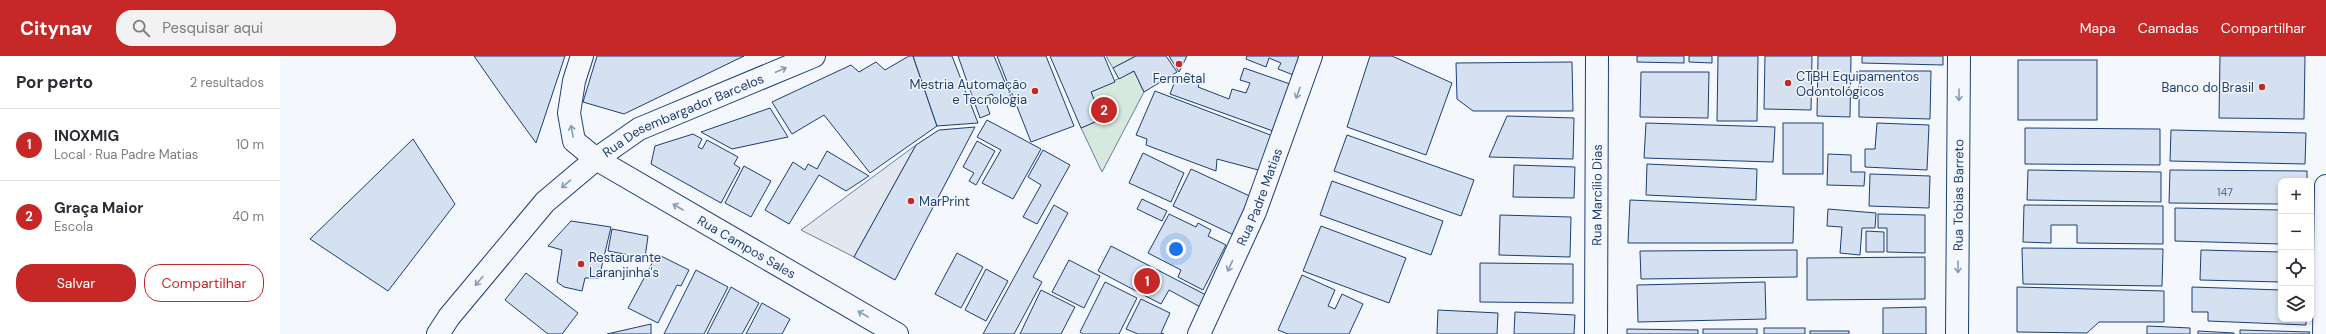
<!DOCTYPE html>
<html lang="pt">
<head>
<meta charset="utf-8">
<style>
	body { margin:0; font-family:"DM Sans",sans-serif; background:#f2f2f3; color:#2b2b33 }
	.controls { position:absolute; right:12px; bottom:12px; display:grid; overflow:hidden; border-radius:8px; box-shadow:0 2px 6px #0003 }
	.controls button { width:36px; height:36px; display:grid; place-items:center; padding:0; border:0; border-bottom:1px solid #e1e1e2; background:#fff; color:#2b2b33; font:20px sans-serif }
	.you { position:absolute; left:896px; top:193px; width:14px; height:14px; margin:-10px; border:3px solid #fff; border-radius:50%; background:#1a73e8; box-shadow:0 0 0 6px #1a73e833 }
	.badge { display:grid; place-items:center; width:26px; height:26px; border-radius:50%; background:#c62828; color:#fff; font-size:13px; font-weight:700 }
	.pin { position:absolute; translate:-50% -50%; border:2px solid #fff; box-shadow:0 1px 4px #0006 }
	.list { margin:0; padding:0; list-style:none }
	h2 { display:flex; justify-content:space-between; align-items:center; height:52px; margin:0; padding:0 16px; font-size:17px }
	h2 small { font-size:13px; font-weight:400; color:#7c7c81 }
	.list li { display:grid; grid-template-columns:26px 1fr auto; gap:12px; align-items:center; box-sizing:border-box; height:72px; padding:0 16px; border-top:1px solid #e1e1e2 }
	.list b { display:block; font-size:15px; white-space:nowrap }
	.list p { margin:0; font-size:13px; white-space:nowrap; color:#7c7c81 }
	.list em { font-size:13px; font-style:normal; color:#7c7c81 }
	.actions { display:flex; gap:8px; padding:12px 16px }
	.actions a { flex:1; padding:9px 0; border:1px solid #c62828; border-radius:16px; text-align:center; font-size:14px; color:#c62828 }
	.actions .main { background:#c62828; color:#fff }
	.icon { flex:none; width:22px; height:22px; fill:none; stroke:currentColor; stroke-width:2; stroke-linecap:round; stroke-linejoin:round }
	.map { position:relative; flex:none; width:2046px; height:278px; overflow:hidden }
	header { display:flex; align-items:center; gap:24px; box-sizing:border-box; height:56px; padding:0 20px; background:#c62828; color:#fff }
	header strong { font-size:19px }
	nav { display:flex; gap:22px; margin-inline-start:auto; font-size:14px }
	.search { width:280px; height:36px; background:#f2f2f3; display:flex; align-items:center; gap:10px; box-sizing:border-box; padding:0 14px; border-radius:16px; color:#7c7c81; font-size:15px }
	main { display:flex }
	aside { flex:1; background:#fff }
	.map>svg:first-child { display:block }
	.green { fill:#d7e8df; stroke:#687fa3 }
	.parking { fill:#e3e8f0; stroke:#687fa3 }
	.building { fill:#d5e0f0; stroke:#1d3f73 }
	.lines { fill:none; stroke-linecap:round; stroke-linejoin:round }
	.minor-casing { stroke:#1d3f73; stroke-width:24 }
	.tertiary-casing { stroke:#1d3f73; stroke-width:24 }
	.minor { stroke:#f4f7fb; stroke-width:22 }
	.tertiary { stroke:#f4f7fb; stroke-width:22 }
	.oneway { stroke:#889bb7 }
	.poi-dot { fill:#c62828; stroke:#f4f7fb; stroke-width:1.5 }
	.labels { text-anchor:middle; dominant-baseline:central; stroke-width:3; stroke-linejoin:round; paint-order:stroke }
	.number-label { font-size:11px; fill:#4b6792 }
	.poi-label { font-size:13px; fill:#1d3f73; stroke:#f4f7fb; text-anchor:start }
	.street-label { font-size:13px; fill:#1d3f73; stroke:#f4f7fb }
</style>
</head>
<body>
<header>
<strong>Citynav</strong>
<div class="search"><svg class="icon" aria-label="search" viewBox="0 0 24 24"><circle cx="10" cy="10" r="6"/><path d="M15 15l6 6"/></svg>Pesquisar aqui</div>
<nav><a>Mapa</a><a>Camadas</a><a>Compartilhar</a></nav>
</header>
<main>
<aside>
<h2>Por perto<small>2 resultados</small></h2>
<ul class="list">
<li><span class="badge">1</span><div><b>INOXMIG</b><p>Local · Rua Padre Matias</p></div><em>10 m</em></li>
<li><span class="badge">2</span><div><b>Graça Maior</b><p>Escola</p></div><em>40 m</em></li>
</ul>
<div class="actions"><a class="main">Salvar</a><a>Compartilhar</a></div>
</aside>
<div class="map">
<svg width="2046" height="278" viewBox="0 0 2046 278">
	<rect width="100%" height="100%" fill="#f4f7fb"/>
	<g class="green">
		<path d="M826,0h30l-23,12z"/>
		<path d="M854,15l10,21 -42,80 -21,-44 21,-9 -11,-27z"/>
	</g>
	<path class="parking" d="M636,89l-62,112 -53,-27z"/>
	<g class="building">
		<path d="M194,0h91l-29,87 -34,-47z"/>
		<path d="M317,0h147l-120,58 -41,-12z"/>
		<path d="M629,0h4l24,70 -67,47 -46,-58 -32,19 -20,-32 79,-37 8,7 17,-10 9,8z"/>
		<path d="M633,0h39l26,67 -41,3z"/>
		<path d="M678,0h36l17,41 -15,5 -4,-8 -8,3 6,17 -10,4z"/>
		<path d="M717,0h49l28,70 -43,16z"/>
		<path d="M770,0h54l11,26 -24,10 11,27 -21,9z"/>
		<path d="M856,0h30l11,16 -33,20 -10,-21 -15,8 -6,-11z"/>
		<path d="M889,0h18l-8,16z"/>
		<path d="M967,0h56l-7,20 -18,-7 3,-6 -12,-5 -3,9 -20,-8z"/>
		<path d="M1090,0h22l60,27 -26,72 -79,-28z"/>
		<path d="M1357,0h47v7l-47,-1z"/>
		<path d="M1409,0h23v7l-23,-1z"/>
		<path d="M1438,0h40l-1,65h-40z"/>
		<path d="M1485,0h47l-1,54 -47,-1z"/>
		<path d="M1538,0h33l-1,61 -33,-1z"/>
		<path d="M1582,0h81v9l-81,-2z"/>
		<path d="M1940,0h85l-1,63 -85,-1z"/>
		<rect x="1738" y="4" width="79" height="60"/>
		<path d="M1292,6l1,49h-100l-16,-12 -1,-36z"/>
		<path d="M964,12l46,16 -17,47 -103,-37 7,-18 7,3 2,-6 15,5 -3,9 31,12 3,-10 14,4 4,-10 -10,-3z"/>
		<path d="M1579,15h72l-1,48 -71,-2z"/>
		<path d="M1361,16h68l-1,46 -68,-1z"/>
		<path d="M875,35l118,45 -11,35 -45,-12 -1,12 -70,-26 1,-6 -11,-4z"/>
		<path d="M490,52l18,29 -56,12 -31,-17z"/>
		<path d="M1227,60l67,2 -1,41 -84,-2z"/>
		<path d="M707,64l54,29 -28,50 -31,-16 19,-33 -24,-13z"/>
		<path d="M1366,67l129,4 -2,35 -129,-4z"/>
		<rect x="1503" y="67" width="40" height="51"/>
		<path d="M1597,67l52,2 -2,45 -62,-3v-18h10z"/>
		<path d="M695,71l-80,153 -41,-23 62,-112 23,-15z"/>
		<path d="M1745,72l135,1v36l-135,-1z"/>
		<path d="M1891,74l135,3 -1,31 -135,-3z"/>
		<path d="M413,78l9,5 -4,8 4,2 5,-9 31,17 -4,7 6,4 -19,35 -70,-39 4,-18z"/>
		<path d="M1067,79l127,45 -13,36 -127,-45z"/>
		<path d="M133,83l42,65 -67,87 -78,-52z"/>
		<path d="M697,85l18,10 -19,34 -7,-4 5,-8 -11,-6z"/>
		<path d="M763,94l27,15 -33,59 -14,-7 18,-32 -13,-8z"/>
		<path d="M547,95l42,25 -23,15 -27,-16 -30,49 -24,-14 28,-48 12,8 3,-6 9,5z"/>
		<path d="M863,97l41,20 -13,29 -42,-19z"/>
		<path d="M1548,98l23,1v17h14l-1,14 -37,-1z"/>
		<path d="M1367,108l110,5 -1,31 -110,-5z"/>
		<path d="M1234,109l61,2 -1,31 -61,-1z"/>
		<path d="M464,110l27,15 -20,36 -26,-14z"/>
		<path d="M911,113l63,29 -18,38 -63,-30z"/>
		<path d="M1748,114l133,2v30l-134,-2z"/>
		<path d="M1890,114l137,1v10h-26v23l-112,-1z"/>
		<path d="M1590,118l60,2 -1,32 -60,-2z"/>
		<path d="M1052,125l111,40 -12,34 -111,-40z"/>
		<path d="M862,143l25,12 -5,10 -25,-12z"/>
		<path d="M1350,144l164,7 -1,36h-165z"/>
		<path d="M774,149l14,8 -35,64 9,5 -28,52h-31z"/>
		<path d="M1744,149l139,1v38l-86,-1v-18h-26v18l-28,-1z"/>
		<path d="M1895,152l106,2v34l-106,-3z"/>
		<path d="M1548,153l48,4 -1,15h-13l-2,27 -20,-2 2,-26 -15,-1z"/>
		<path d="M889,158l27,13 2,-4 13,7 -3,6 18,9 -23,45 -25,-13 3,-7 -33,-17z"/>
		<path d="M1598,158l47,1v38l-38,-1v-24h-9z"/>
		<path d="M1220,159l71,2 -1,40 -71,-2z"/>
		<path d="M291,165l40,6 -12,51h-14l-3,13 -18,-4 -7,-5 5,-32 -14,-4z"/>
		<path d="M1041,170l85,32 -17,45 -86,-32z"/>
		<path d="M332,173l36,7 -3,22 -37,-7z"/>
		<path d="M1586,175l18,1v20h-18z"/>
		<path d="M831,190l99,51 -6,12 -35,-19 -8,14 -63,-33z"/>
		<path d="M1742,192l141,1 -1,37 -139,-2z"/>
		<path d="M1517,194v27l-156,2 -1,-28z"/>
		<path d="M1921,194l80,2v30l-81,-2z"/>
		<path d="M677,197l26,14 -22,41 -26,-14z"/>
		<path d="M377,198l32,16 -8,16 -4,-1 -19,38 -30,-15z"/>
		<path d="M1645,201v42l-118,1v-42z"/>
		<path d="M789,204l31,16 -16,32 -32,-16z"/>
		<path d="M1200,207l93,1v39l-93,-1z"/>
		<path d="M706,213l22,12 -22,40 -21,-11z"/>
		<path d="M416,214l32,17 -24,47h-40z"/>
		<path d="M246,217l52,40 -16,21h-14l-43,-34z"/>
		<path d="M1022,219l33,15 -7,16 7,3 7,-15 21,10 -14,30h-61l-10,-4z"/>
		<path d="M825,226l32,16 -18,36h-36l-3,-2z"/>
		<path d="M1485,226l1,37 -128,3 -1,-37z"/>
		<path d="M451,231l28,16 -17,31h-35z"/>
		<path d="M1737,231l147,4v31h-65l-12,11 -70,-1z"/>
		<path d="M1912,231l89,3v29h25v6l-98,-4v-9h-16z"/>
		<path d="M761,234l34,17 -14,27h-41z"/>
		<path d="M861,243l29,14 -9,20 3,1h-26l-12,-5z"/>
		<path d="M482,247l28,16 -8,15h-36z"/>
		<path d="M1646,251v27h-43v-26z"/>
		<path d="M1158,254l60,3 -1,21h-60z"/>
		<path d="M1235,256l60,3 -1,19h-60z"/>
		<path d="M371,268v10h-44z"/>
		<path d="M1867,270l43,2v6h-43z"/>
		<rect x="1484" y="272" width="41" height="6"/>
		<path d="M1347,273l71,1v4h-71z"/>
		<rect x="1423" y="273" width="54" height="5"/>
		<path d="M1960,274l70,2 -1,2h-69z"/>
		<rect x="1530" y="275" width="39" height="3"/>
		<path d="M1918,275l36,2v1h-36z"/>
	</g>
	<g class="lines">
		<defs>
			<g id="minor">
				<path id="s1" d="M316,103l43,-30 175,-73"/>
				<path id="s2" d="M919,278l56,-122 56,-156"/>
				<path id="s3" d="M1316,278l1,-278"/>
				<path id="s4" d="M1677,278l2,-278"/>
				<path d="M2044,278l2,-148"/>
			</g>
			<g id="tertiary">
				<path id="s5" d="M302,0l-8,25 -5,32 5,28 22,18 301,175"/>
				<path d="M158,278l11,-17 96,-115 51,-43"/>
			</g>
		</defs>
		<use href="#minor" class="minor-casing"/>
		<use href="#tertiary" class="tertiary-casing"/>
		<use href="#minor" class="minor"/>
		<use href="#tertiary" class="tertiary"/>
	</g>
	<defs><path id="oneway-shaft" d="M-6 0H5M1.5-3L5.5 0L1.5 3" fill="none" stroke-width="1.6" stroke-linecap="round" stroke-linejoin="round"/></defs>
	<g class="oneway">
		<use href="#oneway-shaft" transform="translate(501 14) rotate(-23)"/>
		<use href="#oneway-shaft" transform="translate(1018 37) rotate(110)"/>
		<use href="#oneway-shaft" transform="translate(1679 39) rotate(90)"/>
		<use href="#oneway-shaft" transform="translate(292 75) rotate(-101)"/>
		<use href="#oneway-shaft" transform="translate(286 128) rotate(140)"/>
		<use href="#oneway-shaft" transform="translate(398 151) rotate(-150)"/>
		<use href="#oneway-shaft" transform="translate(950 210) rotate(115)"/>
		<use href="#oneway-shaft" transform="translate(1678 211) rotate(90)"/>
		<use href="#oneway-shaft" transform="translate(199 225) rotate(130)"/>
		<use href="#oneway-shaft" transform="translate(583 258) rotate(-150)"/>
	</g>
	<g class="poi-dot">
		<circle cx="899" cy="8" r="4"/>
		<circle cx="1508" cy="27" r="4"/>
		<circle cx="1982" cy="31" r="4"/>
		<circle cx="755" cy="35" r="4"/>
		<circle cx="631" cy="145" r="4"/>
		<circle cx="301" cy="208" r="4"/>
	</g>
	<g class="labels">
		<g class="number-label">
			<text x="1945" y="136">147</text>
		</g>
		<g class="poi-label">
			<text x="1516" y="20">CTBH Equipamentos<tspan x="1516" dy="15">Odontológicos</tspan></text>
			<text x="899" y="22" text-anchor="middle">Fermetal</text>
			<text x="747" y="28" text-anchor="end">Mestria Automação<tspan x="747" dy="15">e Tecnologia</tspan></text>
			<text x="1974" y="31" text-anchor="end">Banco do Brasil</text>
			<text x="639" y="145">MarPrint</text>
			<text x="309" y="201">Restaurante<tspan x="309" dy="15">Laranjinha's</tspan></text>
		</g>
		<g class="street-label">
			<text stroke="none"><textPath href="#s1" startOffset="98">Rua Desembargador Barcelos</textPath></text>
			<text stroke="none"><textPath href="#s3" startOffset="139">Rua Marcílio Dias</textPath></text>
			<text stroke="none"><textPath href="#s4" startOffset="139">Rua Tobias Barreto</textPath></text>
			<text stroke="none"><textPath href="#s2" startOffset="150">Rua Padre Matias</textPath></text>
			<text stroke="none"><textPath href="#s5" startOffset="290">Rua Campos Sales</textPath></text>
		</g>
	</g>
</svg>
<div class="controls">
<button>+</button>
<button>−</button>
<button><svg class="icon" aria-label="locate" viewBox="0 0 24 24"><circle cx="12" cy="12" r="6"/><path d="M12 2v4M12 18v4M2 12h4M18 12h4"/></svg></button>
<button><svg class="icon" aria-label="layers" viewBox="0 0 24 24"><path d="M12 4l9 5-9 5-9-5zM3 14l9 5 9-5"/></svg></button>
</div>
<div class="you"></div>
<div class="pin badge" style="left:867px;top:225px">1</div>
<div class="pin badge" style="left:824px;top:54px">2</div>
</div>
</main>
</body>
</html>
